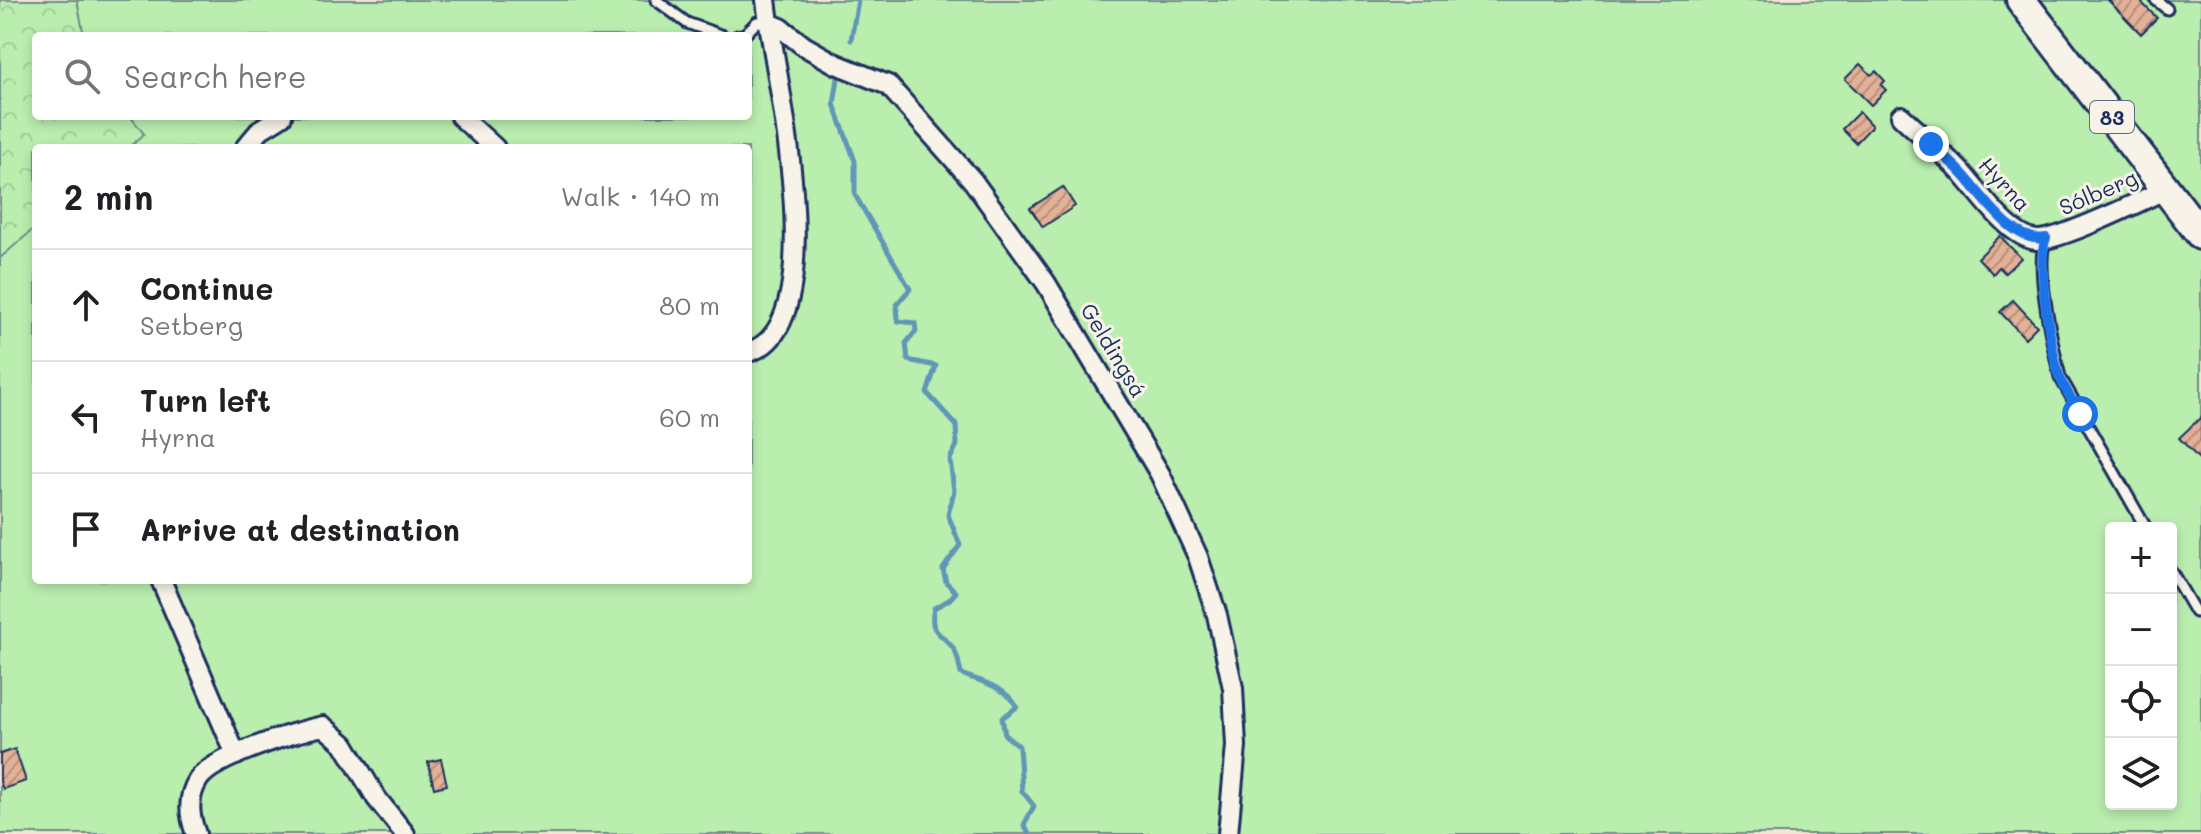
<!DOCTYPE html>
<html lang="en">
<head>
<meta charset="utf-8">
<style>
	body { margin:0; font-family:Mali,sans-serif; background:#f2f2f2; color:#202124 }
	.controls { position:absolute; right:24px; bottom:24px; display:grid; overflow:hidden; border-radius:8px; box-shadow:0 4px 12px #0003 }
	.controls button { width:72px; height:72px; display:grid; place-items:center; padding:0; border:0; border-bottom:2px solid #e0e0e0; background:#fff; color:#202124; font:40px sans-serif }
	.stop { position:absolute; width:24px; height:24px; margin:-18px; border:6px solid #1a73e8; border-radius:50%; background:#fff }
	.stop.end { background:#1a73e8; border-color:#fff; box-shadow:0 2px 8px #0008 }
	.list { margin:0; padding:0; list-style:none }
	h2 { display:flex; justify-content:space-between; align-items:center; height:104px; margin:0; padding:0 32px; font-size:34px }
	h2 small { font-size:26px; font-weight:400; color:#757577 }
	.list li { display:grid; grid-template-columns:52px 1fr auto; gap:24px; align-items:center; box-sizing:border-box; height:112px; padding:0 32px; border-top:2px solid #e0e0e0 }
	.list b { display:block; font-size:30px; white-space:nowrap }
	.list p { margin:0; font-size:26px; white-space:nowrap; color:#757577 }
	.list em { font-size:26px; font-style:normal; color:#757577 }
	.icon { flex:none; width:44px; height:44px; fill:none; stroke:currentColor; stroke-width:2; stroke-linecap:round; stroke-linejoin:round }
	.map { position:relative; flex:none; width:2201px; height:834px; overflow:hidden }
	.search { position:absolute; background:#fff; box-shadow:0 4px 12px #0003; left:32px; top:32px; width:720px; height:88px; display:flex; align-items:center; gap:20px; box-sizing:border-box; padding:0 28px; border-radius:8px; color:#757577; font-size:30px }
	.panel { position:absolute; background:#fff; box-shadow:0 4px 12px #0003; left:32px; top:144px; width:720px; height:440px; border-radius:8px }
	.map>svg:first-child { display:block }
	.green { fill:#baeeaf; stroke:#6a8e86; stroke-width:2; fill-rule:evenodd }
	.forest { fill:url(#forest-crowns); stroke:#6a8e86; stroke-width:2 }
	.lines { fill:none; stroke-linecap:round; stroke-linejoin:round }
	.stream { stroke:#6196b6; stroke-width:5 }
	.building { fill:url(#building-hatch); stroke:#1b2f5e; stroke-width:2 }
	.service-casing { stroke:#1b2f5e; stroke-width:15 }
	.minor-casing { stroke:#1b2f5e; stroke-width:24 }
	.primary-casing { stroke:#1b2f5e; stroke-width:34 }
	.service { stroke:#f7f3e8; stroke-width:9 }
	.minor { stroke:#f7f3e8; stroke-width:18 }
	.primary { stroke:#f7f3e8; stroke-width:28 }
	.route { stroke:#1a73e8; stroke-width:10 }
	.labels { text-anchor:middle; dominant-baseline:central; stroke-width:6; stroke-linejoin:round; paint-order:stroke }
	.shield { fill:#f7f3e8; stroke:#5d6a87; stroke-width:2 }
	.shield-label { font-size:20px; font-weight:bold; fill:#1b2f5e }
	.street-label { font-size:22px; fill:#1b2f5e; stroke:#f7f3e8 }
</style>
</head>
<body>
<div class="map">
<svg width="2201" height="834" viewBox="0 0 2201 834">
	<defs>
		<pattern id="forest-crowns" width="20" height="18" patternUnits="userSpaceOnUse" patternTransform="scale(2)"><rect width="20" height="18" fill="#baeeaf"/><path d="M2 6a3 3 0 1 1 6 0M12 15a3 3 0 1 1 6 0" fill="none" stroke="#9fcc99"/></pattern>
		<pattern id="building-hatch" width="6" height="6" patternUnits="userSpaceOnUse" patternTransform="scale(2)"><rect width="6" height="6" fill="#e3b195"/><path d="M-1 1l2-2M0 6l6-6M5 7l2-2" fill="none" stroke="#b7907d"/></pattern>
	</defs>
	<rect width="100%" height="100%" fill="#f3e6d7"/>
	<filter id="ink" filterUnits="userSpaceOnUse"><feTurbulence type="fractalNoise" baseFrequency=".0125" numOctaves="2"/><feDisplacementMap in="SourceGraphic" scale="16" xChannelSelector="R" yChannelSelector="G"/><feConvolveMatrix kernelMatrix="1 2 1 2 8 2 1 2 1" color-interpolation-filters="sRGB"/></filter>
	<g filter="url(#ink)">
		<path class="green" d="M0,0h2201v834h-2201zM36,36h712v80h-712zM36,148h712v432h-712zM2111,528h60v276h-60z"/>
		<path class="forest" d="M0,0h77l7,36h-48v80h94l14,18 -15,14h-93v79l-36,31z"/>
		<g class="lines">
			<g class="stream">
				<path d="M851,40l7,-40"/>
				<path d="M839,72l-5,32 21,57v34l55,94 -13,15 1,17 17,2 1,8 -10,12 2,17 28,6 -9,27 29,32 1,20 -7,14 4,32 -6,24 12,30 -17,24 3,13 10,10 -7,8 -15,8c-6,27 8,24 19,40 5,6 6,18 8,26 21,8 44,12 56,33l-15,11 3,17 14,11 3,45 12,15 -10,19 5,9"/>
			</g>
		</g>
		<g class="building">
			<path d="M2108,0h31l18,18 -16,16z"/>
			<path d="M1860,64l11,11 5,-4 9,10 -4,4 5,5 -15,15 -26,-26z"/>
			<path d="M1859,112l13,14 -16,17 -14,-14z"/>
			<path d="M1063,187l12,19 -32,21 -13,-19z"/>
			<path d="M2000,236l21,22 -16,15 -6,-6 -6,7 -15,-16z"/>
			<path d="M2013,300l24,26 -12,12 -25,-26z"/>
			<path d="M2201,417v44l-22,-23z"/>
			<path d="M15,749l11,32 -23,8 -3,-8v-27z"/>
			<path d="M441,759l6,26 -13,3 -6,-26z"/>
		</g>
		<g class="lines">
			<defs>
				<g id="service">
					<path d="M656,0l31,23 36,13"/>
					<path d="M2156,0l11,9"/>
					<path d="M737,36l8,-2 12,-12 12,1"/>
					<path d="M2046,238c-12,27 7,109 14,139l86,151"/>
					<path d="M2171,571l24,41"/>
				</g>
				<g id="minor">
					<path d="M766,0l3,23 12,5 23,18 32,18 52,21 85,96 73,102 114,191 38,83 19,58 16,73 3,58 -8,88"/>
					<path d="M460,116l35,32"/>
					<path d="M1901,116c19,18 40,35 58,54 19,20 49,67 77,70 21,2 110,-41 131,-52"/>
					<path d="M245,148l16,-19 21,-13"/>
					<path d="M748,352c85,-22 30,-265 21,-329"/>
					<path d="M161,580l75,175"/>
					<path d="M196,834c-7,-19 -9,-36 2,-54 15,-23 97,-48 125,-54l21,18 33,55 28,35"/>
				</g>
				<path id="primary" d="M2021,0l180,235"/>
			</defs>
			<use href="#service" class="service-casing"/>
			<use href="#minor" class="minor-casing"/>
			<use href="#primary" class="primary-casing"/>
			<use href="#service" class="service"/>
			<use href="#minor" class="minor"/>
			<use href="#primary" class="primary"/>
		</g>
	</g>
	<g class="lines" filter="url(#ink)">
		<path class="route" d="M1931,144c9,9 19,17 28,26 21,21 53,75 87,68 -10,23 5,111 13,137 5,13 14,26 21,39"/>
	</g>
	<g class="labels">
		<rect class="shield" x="2090" y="101" width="44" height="32" rx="6"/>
		<g class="shield-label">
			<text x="2112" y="117">83</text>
		</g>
		<g class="street-label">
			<text transform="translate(2005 184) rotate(47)">Hyrna</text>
			<text transform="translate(2098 192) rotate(-23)">Sólberg</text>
			<text transform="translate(1114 350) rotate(59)">Geldingsá</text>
		</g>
	</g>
</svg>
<div class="controls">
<button>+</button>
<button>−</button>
<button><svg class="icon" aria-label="locate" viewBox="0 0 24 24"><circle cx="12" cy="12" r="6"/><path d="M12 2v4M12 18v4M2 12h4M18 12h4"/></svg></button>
<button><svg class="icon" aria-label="layers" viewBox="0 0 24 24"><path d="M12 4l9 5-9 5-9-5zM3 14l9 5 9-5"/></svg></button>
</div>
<div class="stop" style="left:2080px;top:414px"></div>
<div class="stop end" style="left:1931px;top:144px"></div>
<div class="search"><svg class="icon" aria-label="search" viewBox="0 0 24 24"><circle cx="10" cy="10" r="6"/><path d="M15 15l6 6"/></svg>Search here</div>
<section class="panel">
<h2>2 min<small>Walk · 140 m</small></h2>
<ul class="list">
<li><svg class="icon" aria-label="ahead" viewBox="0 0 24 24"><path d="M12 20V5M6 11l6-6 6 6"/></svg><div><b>Continue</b><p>Setberg</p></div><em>80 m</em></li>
<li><svg class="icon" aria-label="left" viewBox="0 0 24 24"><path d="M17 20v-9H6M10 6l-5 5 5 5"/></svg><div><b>Turn left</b><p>Hyrna</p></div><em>60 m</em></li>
<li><svg class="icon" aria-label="arrive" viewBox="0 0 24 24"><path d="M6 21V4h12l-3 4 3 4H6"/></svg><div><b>Arrive at destination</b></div></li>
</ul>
</section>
</div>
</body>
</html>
